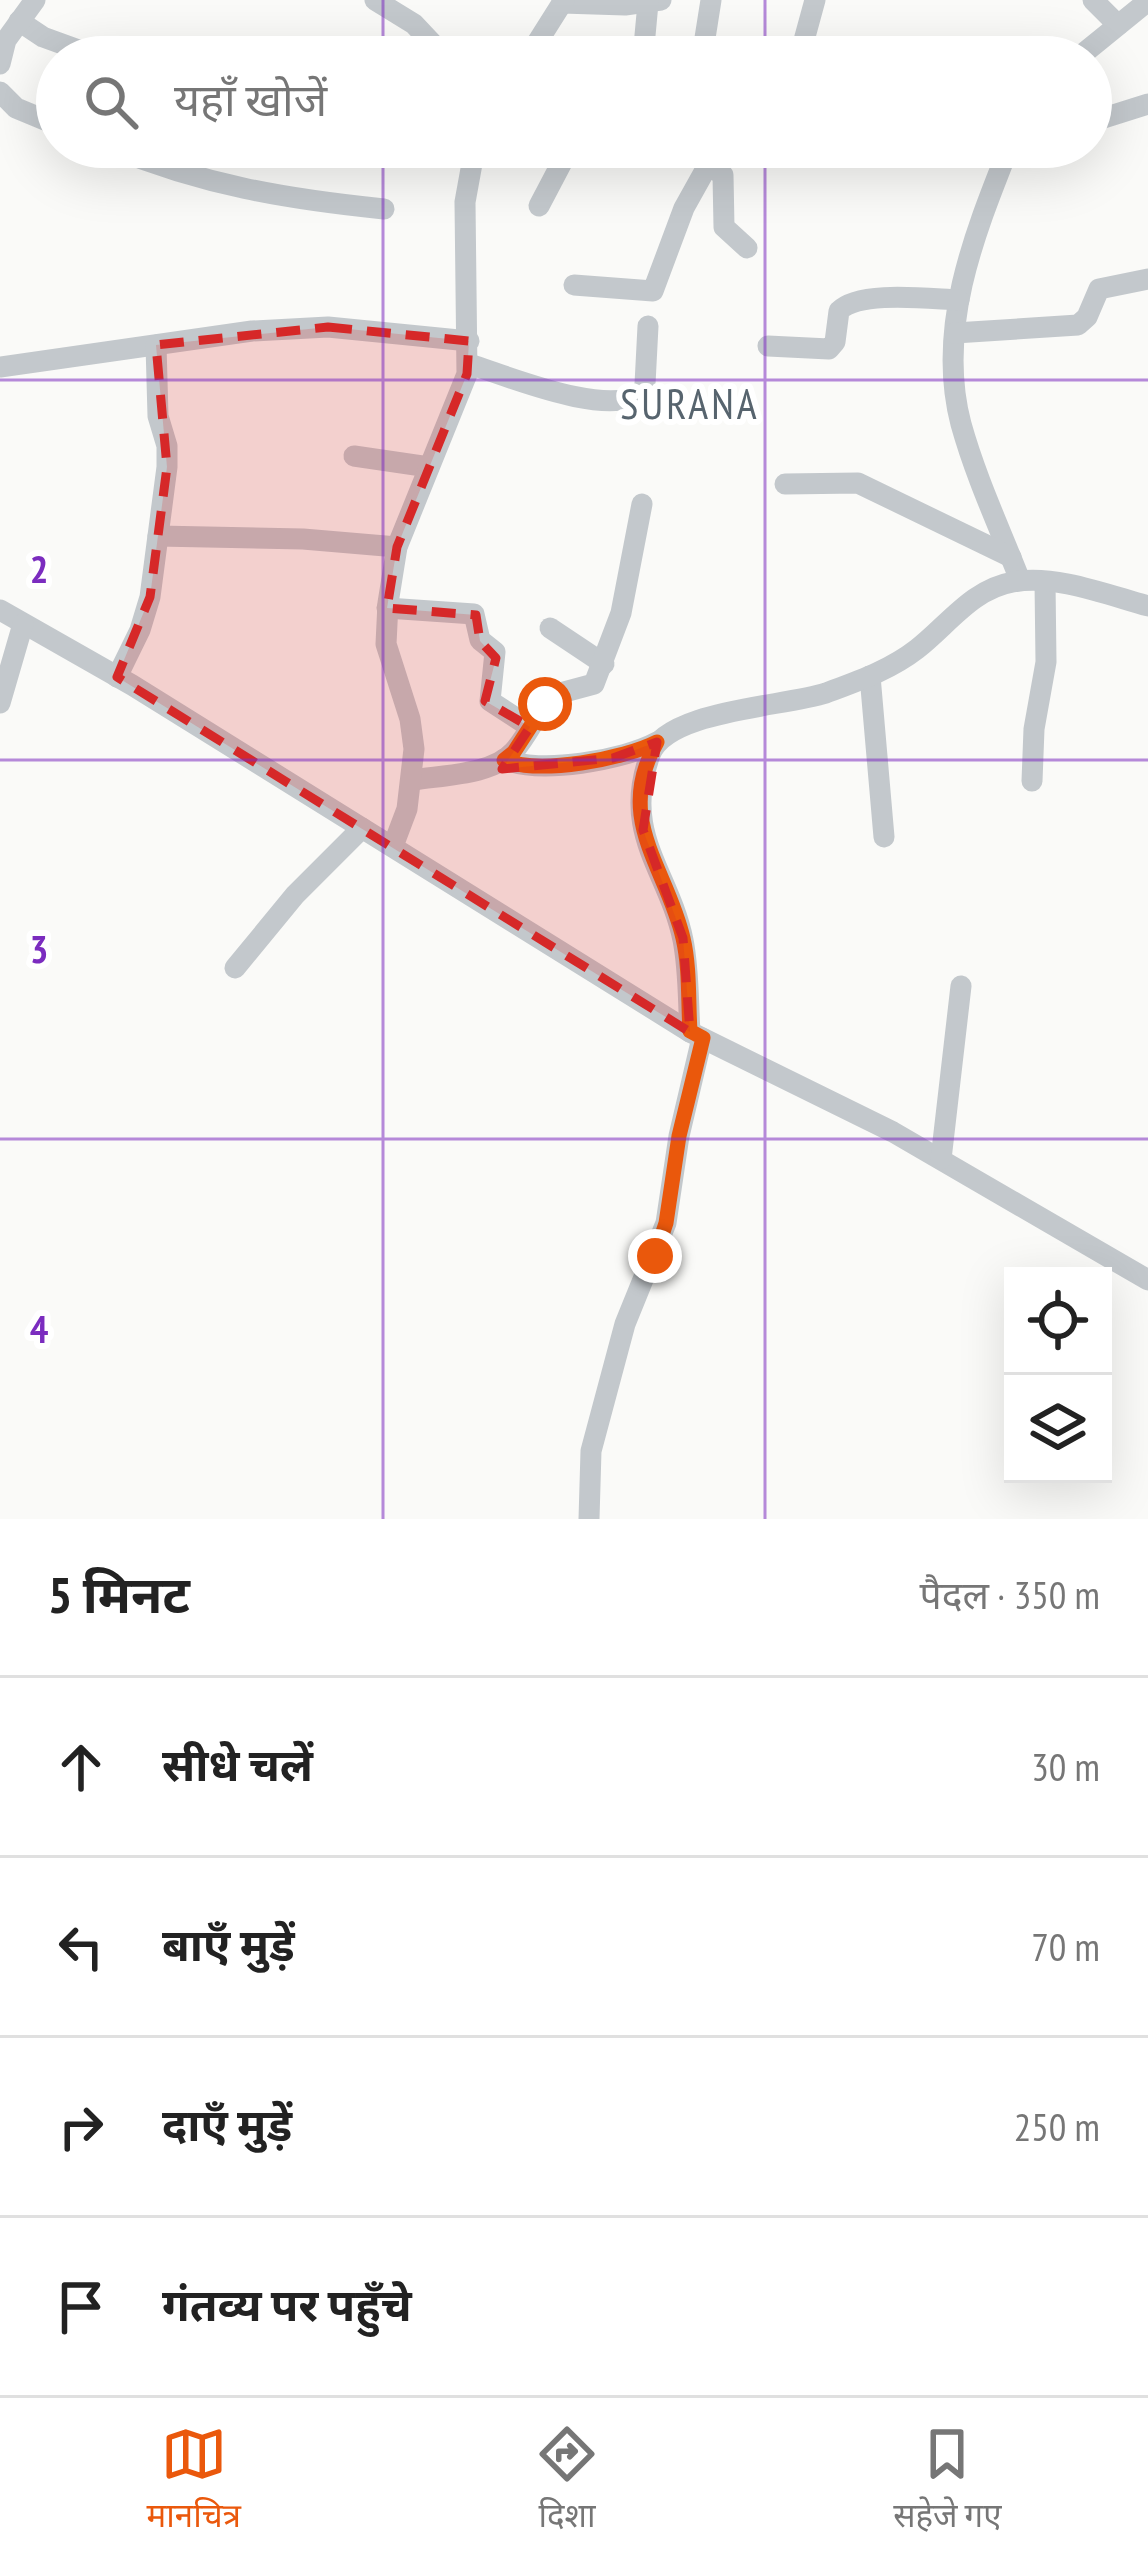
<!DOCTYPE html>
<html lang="hi">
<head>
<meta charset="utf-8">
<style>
	body { margin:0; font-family:"PT Sans Narrow","Noto Sans Devanagari",sans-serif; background:#f6f6f6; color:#222 }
	.controls { position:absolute; right:36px; bottom:36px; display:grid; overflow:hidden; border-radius:0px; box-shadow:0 12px 48px #0002 }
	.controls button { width:108px; height:108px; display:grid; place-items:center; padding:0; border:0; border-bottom:3px solid #e0e0e0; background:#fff; color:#222; font:60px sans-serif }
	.stop { position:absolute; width:36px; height:36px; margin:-27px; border:9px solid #ea580c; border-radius:50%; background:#fff }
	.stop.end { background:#ea580c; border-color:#fff; box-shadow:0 3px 12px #0008 }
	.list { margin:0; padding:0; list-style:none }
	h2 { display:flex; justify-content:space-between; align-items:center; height:156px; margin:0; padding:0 48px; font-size:51px }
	h2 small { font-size:39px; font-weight:400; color:#767676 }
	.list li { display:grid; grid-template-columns:78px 1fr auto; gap:36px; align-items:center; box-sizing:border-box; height:180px; padding:0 48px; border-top:3px solid #e0e0e0 }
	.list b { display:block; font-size:45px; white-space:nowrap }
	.list em { font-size:39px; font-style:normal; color:#767676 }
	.icon { flex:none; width:66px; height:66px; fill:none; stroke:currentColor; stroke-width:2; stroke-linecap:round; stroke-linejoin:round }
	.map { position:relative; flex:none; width:1148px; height:1519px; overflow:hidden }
	.search { position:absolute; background:#fff; box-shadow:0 12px 48px #0002; left:36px; right:36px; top:36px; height:132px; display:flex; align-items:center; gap:30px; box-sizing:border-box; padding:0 42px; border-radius:66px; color:#767676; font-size:45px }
	.sheet { height:876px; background:#fff }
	nav { display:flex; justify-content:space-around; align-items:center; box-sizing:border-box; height:168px; border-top:3px solid #e0e0e0; background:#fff; font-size:33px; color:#767676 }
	nav a { display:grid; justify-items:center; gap:6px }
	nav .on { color:#ea580c }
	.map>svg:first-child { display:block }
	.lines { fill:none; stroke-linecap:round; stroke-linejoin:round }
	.minor { stroke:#c3c8cc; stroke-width:21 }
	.route { stroke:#ea580c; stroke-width:15 }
	.marked { fill:#d62828; fill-opacity:0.2; stroke:#d62828; stroke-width:9; stroke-dasharray:24 15; stroke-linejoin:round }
	.grid { fill:none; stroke:#7b2cbf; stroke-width:3; stroke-opacity:0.55 }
	.labels { text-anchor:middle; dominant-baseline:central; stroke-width:12; stroke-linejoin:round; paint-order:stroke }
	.quarter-label { font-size:42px; letter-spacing:3px; fill:#57646e; stroke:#fff }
	.grid-label { font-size:39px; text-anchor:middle; font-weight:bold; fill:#7b2cbf; stroke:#fff; stroke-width:12; stroke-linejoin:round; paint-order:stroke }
</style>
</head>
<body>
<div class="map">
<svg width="1148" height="1519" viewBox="0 0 1148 1519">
	<rect width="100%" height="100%" fill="#fafaf8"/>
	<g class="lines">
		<g class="minor">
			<path d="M375,0l39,24 31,33"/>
			<path d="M1093,0l25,25"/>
			<path d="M562,3l63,2 36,-5"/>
			<path d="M19,21l24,16 55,20"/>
			<path d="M528,57l36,-57"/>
			<path d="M643,57l5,-54"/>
			<path d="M702,57l9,-57"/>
			<path d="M810,57l-7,-13 12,-44"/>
			<path d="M1079,57l69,-56"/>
			<path d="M0,64l6,-24 29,-40"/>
			<path d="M0,92l16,16 41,17"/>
			<path d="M1091,122l57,-18"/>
			<path d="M111,147c92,38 175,52 273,62"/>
			<path d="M1009,147c-35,88 -73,182 -48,277 15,54 39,105 59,156"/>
			<path d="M709,166l14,9 1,52 23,21"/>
			<path d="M539,206l31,-59"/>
			<path d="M574,285l79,6 31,-83 34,-61"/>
			<path d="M955,333l123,-8 9,-8 12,-28 49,-10"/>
			<path d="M768,346l61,3 6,-7 4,-31c20,-21 91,-12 120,-11"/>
			<path d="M469,364c39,12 140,55 174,28l2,-8 3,-58"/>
			<path d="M0,367l252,-36 76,-4 141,14"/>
			<path d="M354,456l75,11"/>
			<path d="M785,484l73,-1 153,74"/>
			<path d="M158,536l145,3 94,8"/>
			<path d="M387,608l87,6 6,26 15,12 -5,49 40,26"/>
			<path d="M0,610l132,75 558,347 203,100 255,148"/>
			<path d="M550,628l54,36"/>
			<path d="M870,676l14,161"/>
			<path d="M117,677l23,-47 10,-33 17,-130v-21l-9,-30 -2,-71"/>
			<path d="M0,703l23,-79"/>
			<path d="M504,759c35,16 120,1 153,-17"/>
			<path d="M413,780c30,-5 80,-5 101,-29 15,-17 23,-39 39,-56l41,-11 27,-71 21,-109"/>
			<path d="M1032,781l2,-52 12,-67 -1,-80"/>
			<path d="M393,846l14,-37 7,-60 -4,-30 -24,-75 2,-41 9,-56 70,-173 -2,-172 10,-55"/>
			<path d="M235,968l60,-73 67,-67"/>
			<path d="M690,1032c-2,-31 -1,-62 -7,-92 -14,-69 -62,-106 -33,-185 16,-45 133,-48 176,-62 32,-12 64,-23 91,-44 31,-24 55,-60 96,-67 42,-8 95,13 135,24"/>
			<path d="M941,1159l20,-173"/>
			<path d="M589,1519l2,-68 34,-127 41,-101 13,-87 23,-98"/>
		</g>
	</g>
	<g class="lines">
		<path class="route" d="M545,704l-31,48 -10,8c35,15 120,-1 153,-18 -44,77 10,126 26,196 7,30 5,63 7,93l13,7 -24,98 -13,87 -11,33"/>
	</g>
	<path class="marked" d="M328,327l141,14 -2,33 -70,173 -10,61 89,7 4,26 16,17 -11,43 45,26 -28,42 111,-11 44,-16 -14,88 40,108 7,94 -573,-355 33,-80 17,-130 -11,-122z"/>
	<path class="grid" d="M383,0v57M765,0v57M383,147v1372M765,147v1372M0,380h1148M0,760h1148M0,1139h1148"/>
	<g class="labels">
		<g class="quarter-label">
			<text x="690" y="403">SURANA</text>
		</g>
	</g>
	<g class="grid-label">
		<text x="39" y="583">2</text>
		<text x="39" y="963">3</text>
		<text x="39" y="1343">4</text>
	</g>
</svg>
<div class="controls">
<button><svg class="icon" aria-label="locate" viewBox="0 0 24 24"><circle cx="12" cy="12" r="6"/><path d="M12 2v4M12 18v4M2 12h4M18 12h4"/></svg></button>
<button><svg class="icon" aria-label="layers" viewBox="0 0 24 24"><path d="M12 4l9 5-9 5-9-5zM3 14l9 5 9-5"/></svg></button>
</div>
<div class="stop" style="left:545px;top:704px"></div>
<div class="stop end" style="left:655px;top:1256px"></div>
<div class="search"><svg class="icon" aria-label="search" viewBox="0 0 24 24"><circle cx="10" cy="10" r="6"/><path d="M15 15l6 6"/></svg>यहाँ खोजें</div>
</div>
<section class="sheet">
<h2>5 मिनट<small>पैदल · 350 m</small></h2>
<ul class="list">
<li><svg class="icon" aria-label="ahead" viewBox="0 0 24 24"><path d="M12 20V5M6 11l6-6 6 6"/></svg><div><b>सीधे चलें</b></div><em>30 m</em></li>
<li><svg class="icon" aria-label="left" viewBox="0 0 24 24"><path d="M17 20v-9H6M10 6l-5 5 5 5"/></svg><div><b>बाएँ मुड़ें</b></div><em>70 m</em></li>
<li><svg class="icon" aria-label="right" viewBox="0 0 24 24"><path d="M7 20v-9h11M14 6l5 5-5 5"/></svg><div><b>दाएँ मुड़ें</b></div><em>250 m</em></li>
<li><svg class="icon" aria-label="arrive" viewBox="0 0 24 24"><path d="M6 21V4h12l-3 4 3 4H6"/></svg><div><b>गंतव्य पर पहुँचे</b></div></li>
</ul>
</section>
<nav>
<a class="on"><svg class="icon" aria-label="map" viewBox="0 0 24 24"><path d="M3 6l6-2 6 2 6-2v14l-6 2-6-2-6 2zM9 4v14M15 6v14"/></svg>मानचित्र</a>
<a><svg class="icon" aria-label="directions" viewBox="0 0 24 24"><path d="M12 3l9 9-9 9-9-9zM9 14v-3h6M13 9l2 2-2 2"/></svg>दिशा</a>
<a><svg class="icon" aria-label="saved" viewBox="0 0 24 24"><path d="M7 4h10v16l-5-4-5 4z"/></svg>सहेजे गए</a>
</nav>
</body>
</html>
